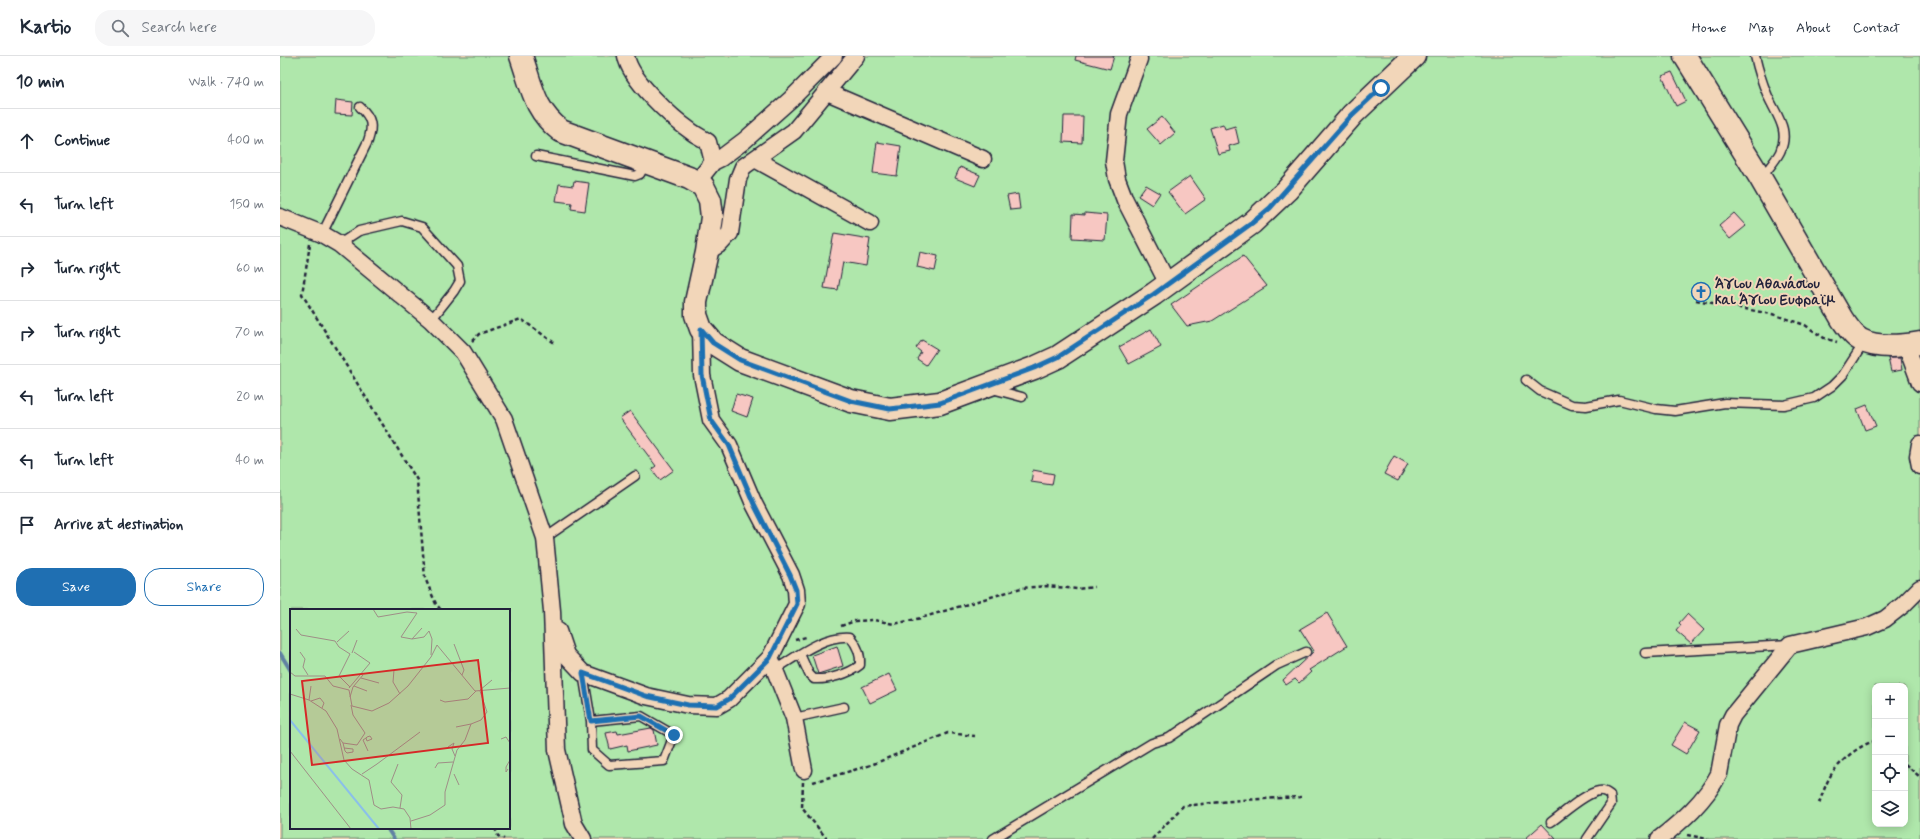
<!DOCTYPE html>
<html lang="en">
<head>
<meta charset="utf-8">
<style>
	body { margin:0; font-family:Mynerve,sans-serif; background:#f6f6f7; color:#1f2937 }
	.controls { position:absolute; right:12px; bottom:12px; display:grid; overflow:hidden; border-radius:8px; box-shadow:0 2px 10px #0003 }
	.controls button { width:36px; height:36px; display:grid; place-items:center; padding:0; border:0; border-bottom:1px solid #e0e1e3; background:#fff; color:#1f2937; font:20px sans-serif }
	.stop { position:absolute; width:12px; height:12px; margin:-9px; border:3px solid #1f6fb2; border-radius:50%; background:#fff }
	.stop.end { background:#1f6fb2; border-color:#fff; box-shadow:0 1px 4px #0008 }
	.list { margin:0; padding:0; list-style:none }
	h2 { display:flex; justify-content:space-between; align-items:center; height:52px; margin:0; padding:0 16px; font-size:17px }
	h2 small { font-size:13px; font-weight:400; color:#747a83 }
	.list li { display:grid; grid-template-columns:26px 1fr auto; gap:12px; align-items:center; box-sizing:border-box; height:64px; padding:0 16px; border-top:1px solid #e0e1e3 }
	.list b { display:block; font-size:15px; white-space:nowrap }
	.list em { font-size:13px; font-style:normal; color:#747a83 }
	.actions { display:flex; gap:8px; padding:12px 16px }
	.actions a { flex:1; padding:9px 0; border:1px solid #1f6fb2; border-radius:16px; text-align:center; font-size:14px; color:#1f6fb2 }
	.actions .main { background:#1f6fb2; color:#fff }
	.icon { flex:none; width:22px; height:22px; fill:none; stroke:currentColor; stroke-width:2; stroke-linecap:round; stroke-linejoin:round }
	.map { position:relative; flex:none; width:1640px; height:783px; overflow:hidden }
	header { display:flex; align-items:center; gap:24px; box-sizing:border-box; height:56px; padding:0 20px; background:#fff; border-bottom:1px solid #e0e1e3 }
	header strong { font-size:19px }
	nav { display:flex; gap:22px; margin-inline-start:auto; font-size:14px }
	.search { width:280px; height:36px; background:#f6f6f7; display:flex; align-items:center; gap:10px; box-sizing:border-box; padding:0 14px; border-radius:16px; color:#747a83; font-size:15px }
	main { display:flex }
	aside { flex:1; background:#fff }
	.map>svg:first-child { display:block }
	.green { fill:#afe7ab; stroke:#688473; fill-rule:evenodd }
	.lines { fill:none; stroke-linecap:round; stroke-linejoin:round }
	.stream { stroke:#6181a3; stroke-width:4 }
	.building { fill:#f7c7c2; stroke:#22223b }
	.service-casing { stroke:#22223b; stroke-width:11 }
	.minor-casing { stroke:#22223b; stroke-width:19 }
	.secondary-casing { stroke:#22223b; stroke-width:25 }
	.path { stroke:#22223b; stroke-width:2.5; stroke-dasharray:4 3; stroke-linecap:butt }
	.service { stroke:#f2d6b9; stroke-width:8 }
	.minor { stroke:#f2d6b9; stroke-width:16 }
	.secondary { stroke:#f2d6b9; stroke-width:22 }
	.route { stroke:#1f6fb2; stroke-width:5 }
	.labels { text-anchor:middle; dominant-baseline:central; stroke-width:4; stroke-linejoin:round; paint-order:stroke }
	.poi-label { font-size:14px; font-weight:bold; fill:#22223b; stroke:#f2d6b9; text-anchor:start }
	.inset-river { fill:none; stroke:#8bc0e9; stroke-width:2 }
	.inset-road { fill:none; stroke:#9f8e87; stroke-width:1 }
	.view { fill:#d62828; fill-opacity:0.15; stroke:#d62828; stroke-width:2 }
	.inset-edge { fill:none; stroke:#22223b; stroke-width:2 }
</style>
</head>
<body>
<header>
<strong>Kartio</strong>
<div class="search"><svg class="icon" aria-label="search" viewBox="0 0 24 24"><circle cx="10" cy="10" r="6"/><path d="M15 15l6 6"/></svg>Search here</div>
<nav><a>Home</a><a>Map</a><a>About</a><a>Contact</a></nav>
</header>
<main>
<aside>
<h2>10 min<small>Walk · 740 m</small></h2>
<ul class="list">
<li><svg class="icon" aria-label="ahead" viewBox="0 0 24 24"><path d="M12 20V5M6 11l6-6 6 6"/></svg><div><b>Continue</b></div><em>400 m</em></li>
<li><svg class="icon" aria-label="left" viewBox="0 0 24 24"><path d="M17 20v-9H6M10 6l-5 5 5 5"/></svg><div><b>Turn left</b></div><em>150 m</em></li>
<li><svg class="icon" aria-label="right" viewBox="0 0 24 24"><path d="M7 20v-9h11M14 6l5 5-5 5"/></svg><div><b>Turn right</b></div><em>60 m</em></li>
<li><svg class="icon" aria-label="right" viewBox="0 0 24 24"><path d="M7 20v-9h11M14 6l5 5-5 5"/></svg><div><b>Turn right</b></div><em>70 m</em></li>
<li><svg class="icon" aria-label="left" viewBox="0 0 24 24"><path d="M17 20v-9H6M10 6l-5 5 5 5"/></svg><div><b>Turn left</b></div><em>20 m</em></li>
<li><svg class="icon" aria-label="left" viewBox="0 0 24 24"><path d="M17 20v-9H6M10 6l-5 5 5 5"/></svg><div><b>Turn left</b></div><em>40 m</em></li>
<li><svg class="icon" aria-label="arrive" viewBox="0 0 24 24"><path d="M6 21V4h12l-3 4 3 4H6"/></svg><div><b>Arrive at destination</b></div></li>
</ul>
<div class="actions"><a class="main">Save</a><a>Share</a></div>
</aside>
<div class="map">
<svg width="1640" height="783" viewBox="0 0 1640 783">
	<rect width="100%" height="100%" fill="#f2d6b9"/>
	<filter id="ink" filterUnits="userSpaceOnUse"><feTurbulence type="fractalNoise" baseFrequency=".025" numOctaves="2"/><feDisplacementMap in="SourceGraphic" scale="8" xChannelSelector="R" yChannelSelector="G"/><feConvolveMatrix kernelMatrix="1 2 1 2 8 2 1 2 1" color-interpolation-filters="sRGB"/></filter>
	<g filter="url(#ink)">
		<path class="green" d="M0,0h1640v783h-1640zM11,554h218v218h-218zM1595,630h30v138h-30z"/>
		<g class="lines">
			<g class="stream">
				<path d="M0,597l11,18"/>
				<path d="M107,772l7,11"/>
			</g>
		</g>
		<g class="building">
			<path d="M796,0h38l-4,13 -35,-9z"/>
			<path d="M1392,16l14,29 -10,5 -14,-30z"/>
			<path d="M56,44l17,2 -1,13 -17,-1z"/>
			<path d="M784,60h19l-1,27 -19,-1z"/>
			<path d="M882,61l13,16 -14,12 -14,-16z"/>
			<path d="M943,68l2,5 10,-3 4,17 -10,3 1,5 -12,3 -8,-26z"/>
			<path d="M597,86l24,4 -4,30 -24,-3z"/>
			<path d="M680,111l20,8 -5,11 -20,-8z"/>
			<path d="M910,120l16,23 -21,15 -17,-22z"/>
			<path d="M294,125l15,2 -4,28 -14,-2 1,-6 -16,-2 3,-17 14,2z"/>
			<path d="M866,129l14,8 -8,12 -14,-9z"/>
			<path d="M738,138l2,15 -10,1 -3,-14z"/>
			<path d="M805,157l22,2 -2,25 -33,-2 1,-24 12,1z"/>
			<path d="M1454,157l12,13 -16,13 -11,-13z"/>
			<path d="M554,177l36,6 -4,27 -23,-4 -5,28 -14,-2z"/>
			<path d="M640,196l18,4 -3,15 -18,-4z"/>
			<path d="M963,200l24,30 -55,35 -25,5 -16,-21z"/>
			<path d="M871,273l10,18 -32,17 -10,-17z"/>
			<path d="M642,284l15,9 -11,16 -9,-6 4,-7 -5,-4z"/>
			<path d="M1608,302h12l2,12 -11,2z"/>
			<path d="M456,338l17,5 -6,18 -16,-6z"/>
			<path d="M1587,349l9,21 -11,4 -8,-21z"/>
			<path d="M350,355l44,59 -14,10 -8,-11 4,-3 -36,-48z"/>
			<path d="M1114,400l14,8 -10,17 -14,-7z"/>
			<path d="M753,414l21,4 -2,11 -21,-3z"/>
			<path d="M1047,557l20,33 -38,24 2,2 -12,11 -4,-4 -9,6 -3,-5 31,-29 -14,-22z"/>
			<path d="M1407,558l17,16 -13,14 -15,-13 5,-6 -2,-2z"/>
			<path d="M557,590l6,20 -25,8 -6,-19z"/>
			<path d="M609,618l8,16 -27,13 -8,-16z"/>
			<path d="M1405,666l15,8 -14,24 -15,-9z"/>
			<path d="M371,672l3,2 3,15 -29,6 -1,-6 -17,4 -4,-16 11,-2 1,3z"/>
			<path d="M1262,768l14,15h-31z"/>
		</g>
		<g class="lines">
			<defs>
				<g id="service">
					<path d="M1475,0c3,13 7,26 12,38 8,20 24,35 13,58 -4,8 -12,17 -18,25"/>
					<path d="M256,100l99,20 5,-2 6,-11"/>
					<path d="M42,178l46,-93c5,-15 4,-23 -8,-34"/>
					<path d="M59,188l20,-13 43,-10 20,6 35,39 3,15 -6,10 -23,29"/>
					<path d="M1246,324l14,11 32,14 14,1 33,-6 37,9 19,2 50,-8 59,2 30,-7 18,-12 11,-11 17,-26 8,-3"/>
					<path d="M712,333l30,8"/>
					<path d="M265,482l90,-62"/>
					<path d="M1365,597l144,-8"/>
					<path d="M496,613c21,-13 48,-34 74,-32 7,8 11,17 10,28 -11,9 -32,15 -46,14l-5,-5 -9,-20"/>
					<path d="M303,617l8,48 1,29 17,15 55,-4 10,-26 -33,-19 -50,5"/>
					<path d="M514,662l50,-11"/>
					<path d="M1271,766c12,-8 34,-29 48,-31 4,-1 7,1 11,4l1,9 -24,35"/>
					<path d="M713,783l159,-96 17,-5 108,-73 29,-13"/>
				</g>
				<g id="minor">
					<path d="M346,0c4,24 46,62 66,76 5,4 11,6 16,10l5,20"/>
					<path d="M859,3l-20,55 -5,47 3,18 8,21 43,84"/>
					<path d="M547,36l156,67"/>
					<path d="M475,103l115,64"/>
					<path d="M417,126l16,-20 8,-4 24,-18 46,-41 43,-43"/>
					<path d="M0,161l42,17 17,10 92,76 32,32 41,67 41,119 7,73 5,139 17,74 9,15"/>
					<path d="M427,196l13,-8 10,-11 8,-54 5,-12 51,-36 62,-75"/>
					<path d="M1626,289l14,38"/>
					<path d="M1640,388l-2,12 2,10"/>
					<path d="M278,575l8,24 17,18 63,23 42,9 29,1 12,-7 41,-41 27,-54 -1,-14 -5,-15 -37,-71 -25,-59 -18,-25 -9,-45 -1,-46"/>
					<path d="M490,602l24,60 10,52"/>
					<path d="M1379,783c23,-18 46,-38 60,-65l9,-49 5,-10 57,-70 77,-18 18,-8 18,-14 17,-17"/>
				</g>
				<g id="secondary">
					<path d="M241,0c11,31 13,54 40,75l128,47 14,8 7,14 2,17 -5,35 -11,50v13l5,14 12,14 27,17 111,41 39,8 50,-6 94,-35 24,-11 96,-63 98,-71 35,-33 66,-76 61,-58"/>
					<path d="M1405,0l76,123 81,140c5,7 11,17 19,21 17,9 41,6 59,3"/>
				</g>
			</defs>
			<use href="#service" class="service-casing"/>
			<use href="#minor" class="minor-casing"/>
			<use href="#secondary" class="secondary-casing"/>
			<g class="path">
				<path d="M30,188l-8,50 115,186 8,98 11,26 5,6"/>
				<path d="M1416,244l76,14 33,11 19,13 13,4"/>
				<path d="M192,285l7,-7 42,-15 35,25"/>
				<path d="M561,570l14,-5 19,-1 20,4 27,-6 100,-30 26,-2 30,3 17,-2"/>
				<path d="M515,584l11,-3"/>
				<path d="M1625,708l15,13"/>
				<path d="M523,726l-1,26 25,31"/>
				<path d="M533,726l58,-17 77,-32 27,3"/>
				<path d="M1539,747c4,-10 8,-23 14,-31 10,-13 26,-27 42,-31"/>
				<path d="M215,772l3,8 6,3"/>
				<path d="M1407,779l21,4"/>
				<path d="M872,783l31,-33 58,-6 60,-3"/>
			</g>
			<use href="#service" class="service"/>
			<use href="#minor" class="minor"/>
			<use href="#secondary" class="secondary"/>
		</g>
	</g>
	<g class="lines" filter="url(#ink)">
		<path class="route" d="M394,679l-33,-19 -50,5 -8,-48 63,23 42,9 29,1 12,-7 41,-41 27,-54 -1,-14 -6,-15 -36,-71 -25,-59 -18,-25 -9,-45 -1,-46 12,14 27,17 111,41 39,8 50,-6 94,-35 24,-11 96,-63 98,-71 18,-15 83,-94 28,-26"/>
	</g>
	<defs>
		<symbol id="church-ring" viewBox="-11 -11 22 22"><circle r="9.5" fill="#f2d6b9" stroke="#1f6fb2" stroke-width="1.5"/><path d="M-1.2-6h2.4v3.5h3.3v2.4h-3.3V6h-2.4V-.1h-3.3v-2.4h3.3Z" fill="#1f6fb2"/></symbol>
	</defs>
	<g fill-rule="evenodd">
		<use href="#church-ring" x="1410" y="225" width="22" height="22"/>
	</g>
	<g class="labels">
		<g class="poi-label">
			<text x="1435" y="228">Άγιου Αθανάσιου<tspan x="1435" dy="16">και Άγιου Ευφραϊμ</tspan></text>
		</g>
	</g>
	<g transform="translate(10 553)">
		<rect width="220" height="220" fill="#f2d6b9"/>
		<path d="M0,0h220v220h-220z" fill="#afe7ab"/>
		<path class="inset-river" d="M0,111l89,109"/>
		<path class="inset-road" d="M83,0l5,8 29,-5 10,1 -16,24 11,2 12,-2 5,-6 3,8 -1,16M6,20l5,6 34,6 4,6 11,7 -11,22 11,11M122,30l10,-11M47,33l12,-11M164,35l10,26 -2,5M10,43l5,7 -2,8 5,8M62,44l5,-13M104,61l-1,12 7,12M0,63l5,4h30l8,10 16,4 3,16 20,5 17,-8 19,-17 23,-29 6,-12 38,46 35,-3M71,69l18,5M64,77l13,5M59,79l21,-25 -16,-11M190,81l12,-10M0,85l19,6 17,11 11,18 7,31 8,9 17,11 5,25 7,4 12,-2 11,2 6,9 1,11M60,88l3,-10 10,-12M19,91l2,-14M150,91l5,2 23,-3 8,-8M21,92l9,-3 4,5 -2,5M166,118l15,-3M50,130l3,4 14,2 8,-12 -12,-18 -2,-10M211,130l5,-2 4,6M73,131l3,-2 1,-1 3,-1 2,3 -5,2 -1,-3M73,131l5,11M53,134l2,8 2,2 6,-1v-3l-9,-1M158,138l6,-4 -2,6 3,7M0,142l61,78M87,155l43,-32M108,155l-7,18 11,13 -2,13M145,159l3,-5 15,-1M218,160l-2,3v-5l4,-7M72,165l15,-10M164,165l5,11M121,212l19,-6 15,-10v-13l12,-42 8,-10 6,-16 10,-4 6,-8 -7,-21"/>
		<path class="view" d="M188,51l10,83 -176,22 -10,-84z"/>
		<rect width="220" height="220" class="inset-edge"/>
	</g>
</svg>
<div class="controls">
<button>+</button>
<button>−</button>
<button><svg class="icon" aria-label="locate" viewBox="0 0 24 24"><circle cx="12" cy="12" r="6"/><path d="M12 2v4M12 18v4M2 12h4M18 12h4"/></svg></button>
<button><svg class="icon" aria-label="layers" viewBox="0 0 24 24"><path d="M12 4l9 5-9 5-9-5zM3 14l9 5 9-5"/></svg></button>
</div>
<div class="stop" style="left:1101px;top:32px"></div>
<div class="stop end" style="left:394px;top:679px"></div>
</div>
</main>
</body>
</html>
